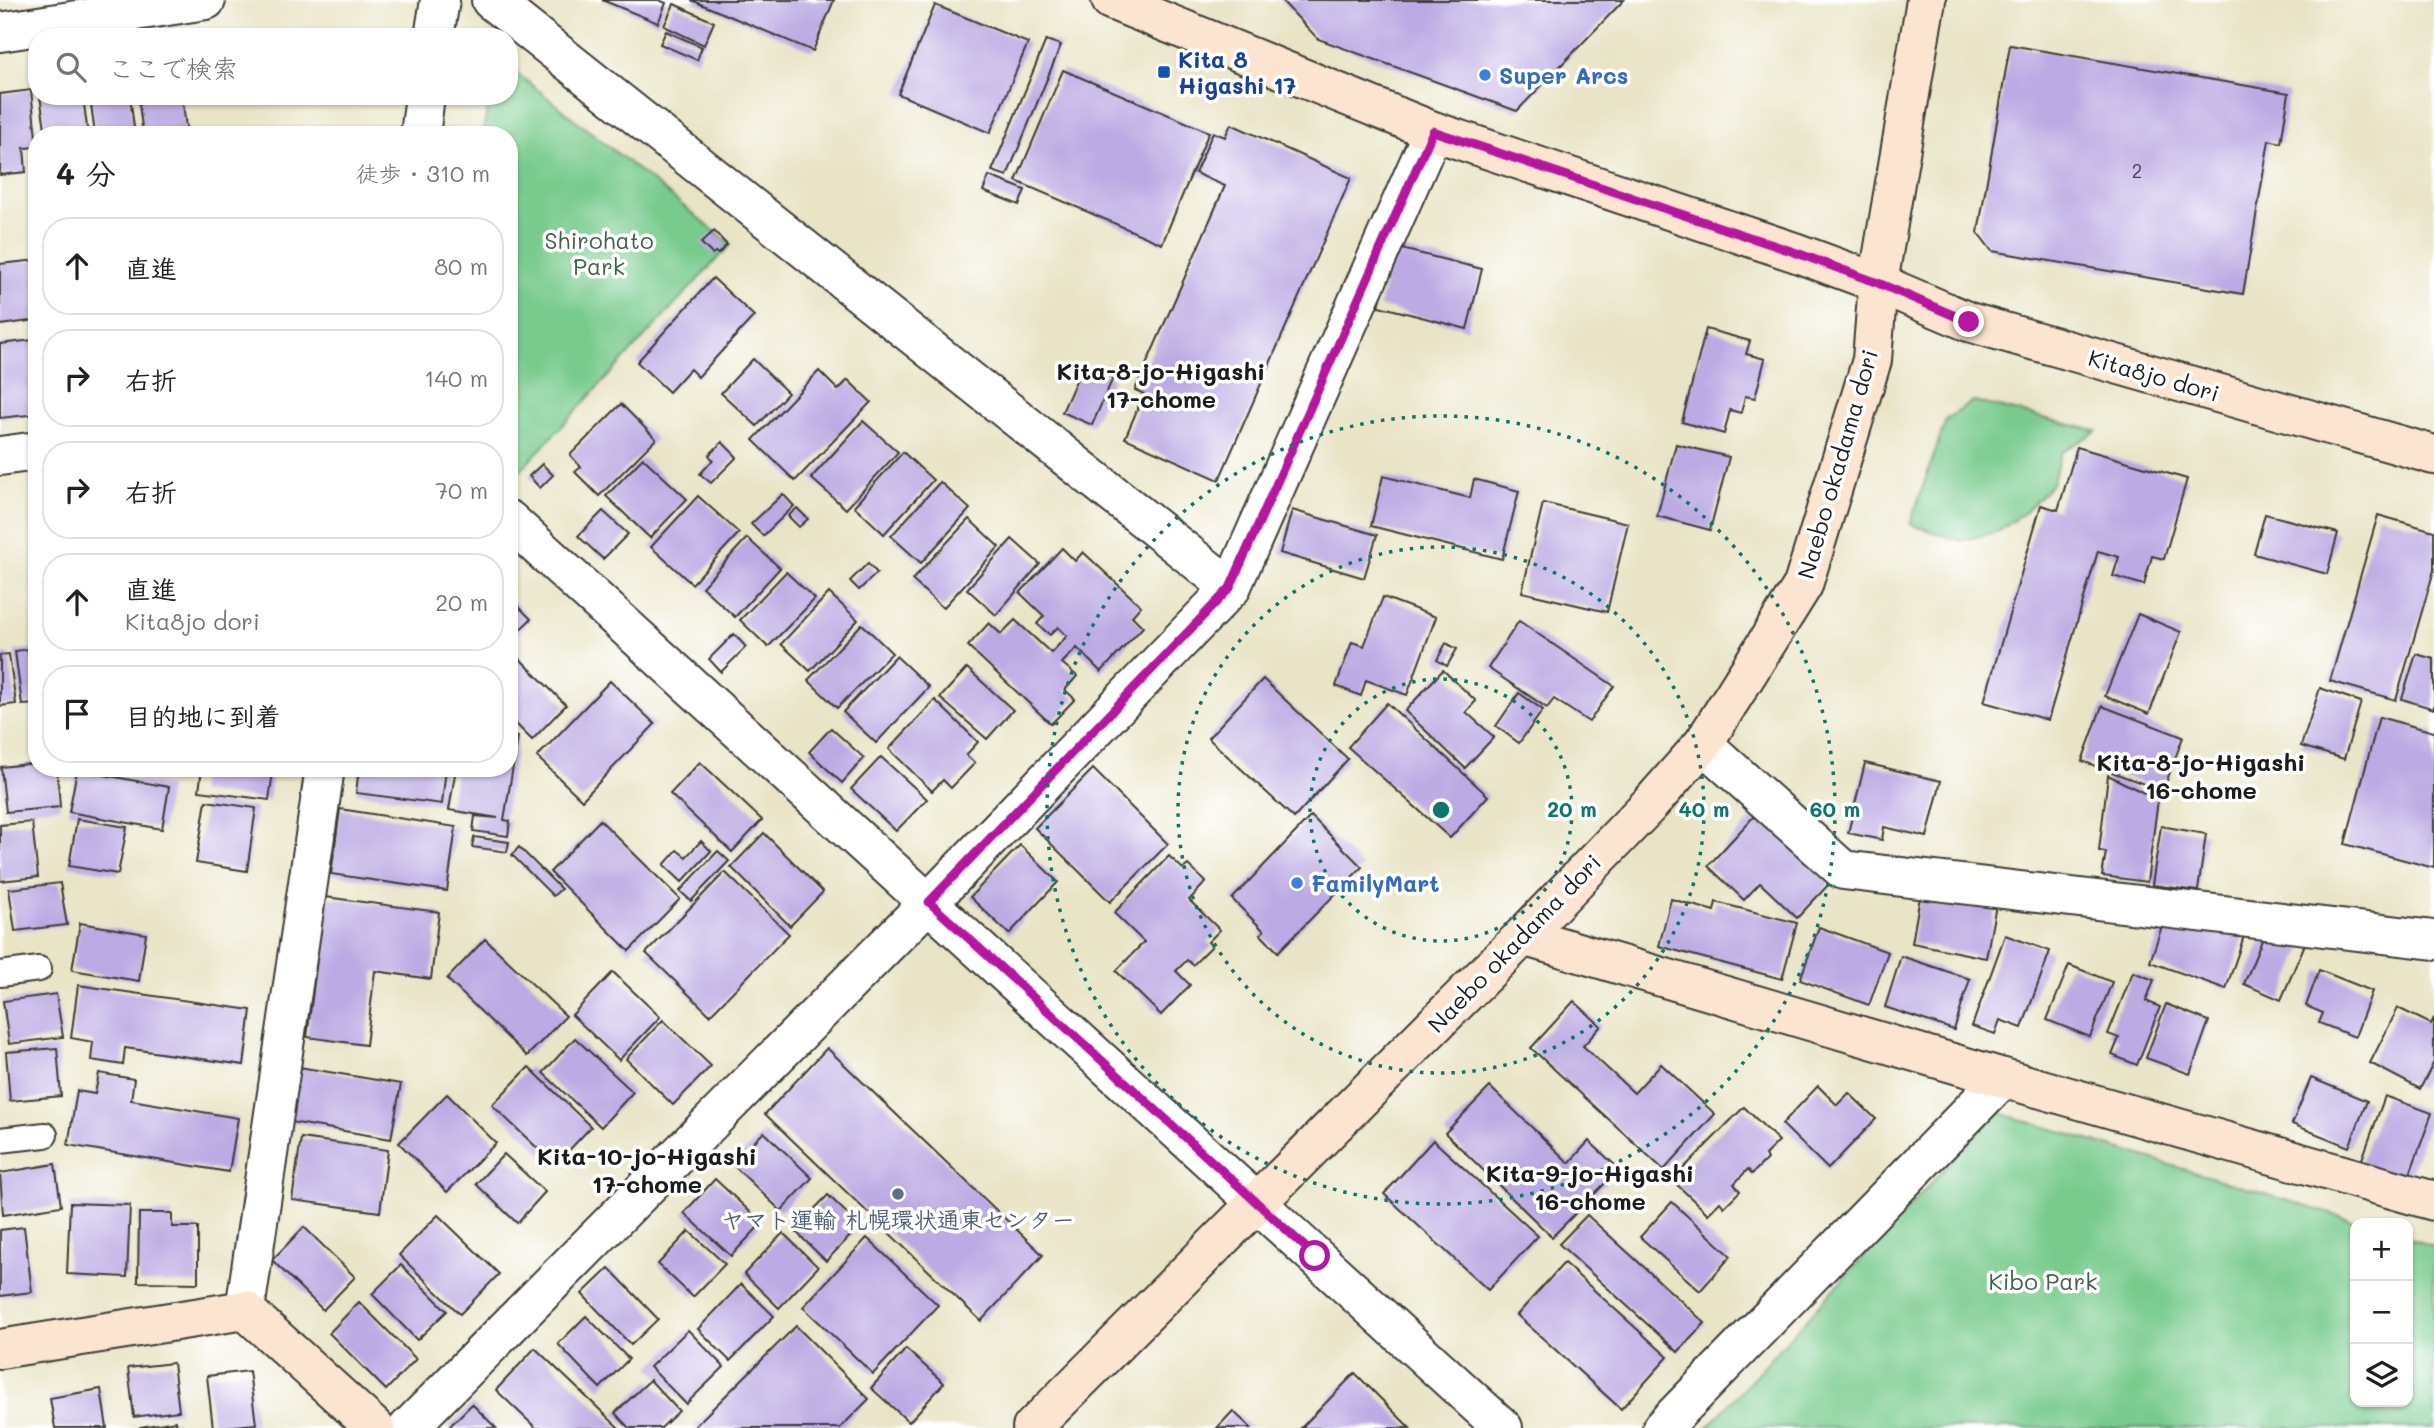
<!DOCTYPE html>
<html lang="ja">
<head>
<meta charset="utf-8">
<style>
	body { margin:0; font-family:Mali,"Klee One",sans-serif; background:#f6f6f6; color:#202124 }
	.controls { position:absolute; right:21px; bottom:21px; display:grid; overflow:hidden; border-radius:14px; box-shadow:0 2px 5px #0004 }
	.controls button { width:63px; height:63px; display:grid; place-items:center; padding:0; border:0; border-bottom:2px solid #e0e0e0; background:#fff; color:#202124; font:35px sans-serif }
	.stop { position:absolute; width:21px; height:21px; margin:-16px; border:5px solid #b5179e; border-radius:50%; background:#fff }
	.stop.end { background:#b5179e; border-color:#fff; box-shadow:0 2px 7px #0008 }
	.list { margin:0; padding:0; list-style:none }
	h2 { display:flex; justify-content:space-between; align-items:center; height:91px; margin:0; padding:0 28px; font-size:30px }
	h2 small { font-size:23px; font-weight:400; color:#757577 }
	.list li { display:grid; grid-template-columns:46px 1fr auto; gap:21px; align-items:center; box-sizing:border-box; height:98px; margin:0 14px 14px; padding:0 14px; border:2px solid #e0e0e0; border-radius:28px }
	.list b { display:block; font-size:26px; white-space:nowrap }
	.list p { margin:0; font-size:23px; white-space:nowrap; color:#757577 }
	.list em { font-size:23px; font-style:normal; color:#757577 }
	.icon { flex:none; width:38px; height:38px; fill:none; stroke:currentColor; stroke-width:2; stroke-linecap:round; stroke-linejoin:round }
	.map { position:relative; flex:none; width:2434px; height:1428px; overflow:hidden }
	.search { position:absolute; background:#fff; box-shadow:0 2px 5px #0004; left:28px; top:28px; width:490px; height:77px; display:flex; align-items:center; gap:18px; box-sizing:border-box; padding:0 24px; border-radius:28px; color:#757577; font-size:26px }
	.panel { position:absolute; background:#fff; box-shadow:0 2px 5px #0004; left:28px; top:126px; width:490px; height:651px; border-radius:28px }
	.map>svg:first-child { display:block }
	.green { fill:#78cb8d; stroke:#4a7454; stroke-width:2 }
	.building { fill:#bbaae3 }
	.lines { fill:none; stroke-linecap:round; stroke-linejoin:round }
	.lane-casing { stroke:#3b3a36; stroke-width:28 }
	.street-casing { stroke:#3b3a36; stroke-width:42 }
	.secondary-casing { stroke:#3b3a36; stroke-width:42 }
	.lane { stroke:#fff; stroke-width:24 }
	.street { stroke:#fff; stroke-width:38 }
	.secondary { stroke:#fce5d0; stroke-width:38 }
	.route { stroke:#b5179e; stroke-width:9 }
	.ring { fill:none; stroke:#0f766e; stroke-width:3.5; stroke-dasharray:3.5 7 }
	.transit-dot { fill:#1a4fb4; stroke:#fff; stroke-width:2.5 }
	.shop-dot { fill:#3f7fe0; stroke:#fff; stroke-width:2.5 }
	.service-dot { fill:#5c6f8a; stroke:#fff; stroke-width:2.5 }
	.labels { text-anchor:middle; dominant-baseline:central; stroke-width:7; stroke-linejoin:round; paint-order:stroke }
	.number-label { font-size:19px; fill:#44404e }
	.transit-label { font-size:23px; font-weight:bold; fill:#164399; stroke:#fff; text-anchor:start }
	.shop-label { font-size:23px; font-weight:bold; fill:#366cbe; stroke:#fff; text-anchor:start }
	.park-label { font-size:23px; fill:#416249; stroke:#fff }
	.street-label { font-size:23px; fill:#1c1c1c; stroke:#fff }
	.service-label { font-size:23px; font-weight:bold; fill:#4e5e75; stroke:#fff }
	.neighbourhood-label { font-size:24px; font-weight:bold; fill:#1c1c1c; stroke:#fff }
	.centre { fill:#0f766e; stroke:#fff; stroke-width:3.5 }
	.ring-label { font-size:21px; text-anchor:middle; font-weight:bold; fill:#0f766e; stroke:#fff; stroke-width:7; stroke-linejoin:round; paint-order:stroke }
</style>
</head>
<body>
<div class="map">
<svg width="2434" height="1428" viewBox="0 0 2434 1428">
	<rect width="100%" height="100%" fill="#fff"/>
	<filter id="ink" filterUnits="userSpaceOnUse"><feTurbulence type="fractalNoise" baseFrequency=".0143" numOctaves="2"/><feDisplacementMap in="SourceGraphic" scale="14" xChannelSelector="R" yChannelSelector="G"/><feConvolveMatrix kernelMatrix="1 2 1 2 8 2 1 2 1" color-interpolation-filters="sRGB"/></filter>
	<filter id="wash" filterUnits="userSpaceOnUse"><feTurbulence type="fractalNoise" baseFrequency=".00686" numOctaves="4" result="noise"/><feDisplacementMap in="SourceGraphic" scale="28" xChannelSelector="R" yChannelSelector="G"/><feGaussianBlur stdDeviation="1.57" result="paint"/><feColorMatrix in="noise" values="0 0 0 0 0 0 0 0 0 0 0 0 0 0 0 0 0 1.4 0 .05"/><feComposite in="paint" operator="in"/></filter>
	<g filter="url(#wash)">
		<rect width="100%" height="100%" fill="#e9e4c6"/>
		<g class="green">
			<path d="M509,67l222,177 -222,239v-348h-27l8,-39h19z"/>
			<path d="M1973,401l124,30 -36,22 -9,31 -26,27 -27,20 -38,10 -51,-17 36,-104z"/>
			<path d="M1996,1112l365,111h-6v179h53v-164l26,8v182h-727z"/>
		</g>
		<g id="blocks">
			<g class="building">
				<path d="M602,0h57l7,3 -8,20z"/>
				<path d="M691,0h143l-21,51z"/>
				<path d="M1281,0h343l-107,111 -199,-72z"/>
				<path d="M674,4l40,18 -10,23 -40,-19z"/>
				<path d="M935,5l93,38 -38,90 -92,-39z"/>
				<path d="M666,31l36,16 -5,13 -37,-16z"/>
				<path d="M1046,40l15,5 -54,131 -15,-5z"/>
				<path d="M2010,45l279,48 -8,50 -12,-3 -26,154 -251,-43 -14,-18z"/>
				<path d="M1063,70l146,62 -47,112 -146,-63z"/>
				<path d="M31,90l6,57 -13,1 2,24 -26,3v-81z"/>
				<path d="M40,96h43l5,39h-42z"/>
				<path d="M90,96h40l5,39h-40z"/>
				<path d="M138,96h44l5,39h-44z"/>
				<path d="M1231,124l120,54 -132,302 -94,-42 19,-44 -9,-4 90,-204 -30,-13 18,-41 12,5z"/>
				<path d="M989,176l36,14 -6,15 -36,-14z"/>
				<path d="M714,231l13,14 -9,9 -3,-2 -3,2 -11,-11z"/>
				<path d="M1394,247l88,22 -15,60 -88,-23z"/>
				<path d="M37,260v60l-37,5v-61z"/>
				<path d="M713,278l41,38 -56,61 -8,-8 -21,23 -32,-30z"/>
				<path d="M1706,329l44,12 -4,13 19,5 -10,39 -10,-2 -4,17 -11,-3 -6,24 -42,-12z"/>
				<path d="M33,340l4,32v42l-37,4v-74z"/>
				<path d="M753,359l35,34 -31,33 -36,-33z"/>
				<path d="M1083,365l30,13 -21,47 -30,-13z"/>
				<path d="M819,371l19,19 10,-10 23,22 -76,79 -42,-41z"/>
				<path d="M621,404l35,35 -57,57 -24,-24 6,-5 -11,-12z"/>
				<path d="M863,421l35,31 -52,57 -35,-31z"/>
				<path d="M722,442l15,15 -26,26 -11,-9 13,-14 -4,-5z"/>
				<path d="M1676,444l53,13 -19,73 -53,-14z"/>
				<path d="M2077,447l110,32 -23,80 -12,-3 -8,29 -31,-9 6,-19 -21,-6 -50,169 -64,-18 57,-197 17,5z"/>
				<path d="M903,452l30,28 -49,54 -30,-28z"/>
				<path d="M643,458l44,41 -37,39 -44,-42z"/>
				<path d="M542,464l11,11 -13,13 -11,-12z"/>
				<path d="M1383,476l87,22 4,-19 45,12 -17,68 -131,-33z"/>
				<path d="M940,482l30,27 -49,54 -30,-27z"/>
				<path d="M783,494l11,12 -31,30 -12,-12z"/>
				<path d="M698,496l41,37 -47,51 -41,-37z"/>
				<path d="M1543,503l85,20 -21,89 -85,-20z"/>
				<path d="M797,508l11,11 -9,8 -11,-11z"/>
				<path d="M1292,510l85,25 -13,43 -84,-25z"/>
				<path d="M603,511l25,23 -25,25 -25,-23z"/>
				<path d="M2265,514l73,19 -11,41 -73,-20z"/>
				<path d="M2378,515l56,16v39l-38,130 -66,-19z"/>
				<path d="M969,519l30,28 -56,61 -31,-28z"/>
				<path d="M747,538l33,30 -45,49 -33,-30z"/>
				<path d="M1012,539l28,25 -44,51 -29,-26z"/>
				<path d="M1062,548l13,13 8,-9 58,54 -9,10 11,11 -42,45 -24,-24 -15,15 15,13 -12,14 10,9 -24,25 -83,-78 21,-23 12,11 14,-14 36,33 16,-17 -9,-9 -8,8 -13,-11 7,-8 -24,-23z"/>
				<path d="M868,563l9,10 -18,17 -9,-9z"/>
				<path d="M786,572l29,27 -47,48 -28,-27z"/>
				<path d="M829,593l29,27 -48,51 -29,-27z"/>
				<path d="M509,597l22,22 -22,21z"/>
				<path d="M1383,597l53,20 -29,78 -41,-15 -5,16 -25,-10 16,-44 12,4z"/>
				<path d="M2138,614l43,18 -32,82 -44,-18z"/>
				<path d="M1519,621l95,65 -25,36 -35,-23 -7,9 -59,-40z"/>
				<path d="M862,624l30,29 -55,55 -29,-28z"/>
				<path d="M734,634l12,13 -25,25 -12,-13z"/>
				<path d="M1446,643l11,6 -10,17 -10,-6z"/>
				<path d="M37,648v56l-15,1 -7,-54z"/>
				<path d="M513,652l53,53 -34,35 -23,-23v-61z"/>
				<path d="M9,654l7,50 -16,2v-51z"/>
				<path d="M2416,654l18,5v50l-32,-10z"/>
				<path d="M896,656l33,31 -53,56 -33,-31z"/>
				<path d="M967,668l46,42 -26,29 -47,-41z"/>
				<path d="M1443,670l33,31 -10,11 28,25 -29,31 -60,-57z"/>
				<path d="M1263,679l85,80 -54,59 -86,-80z"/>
				<path d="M610,681l45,43 -73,76 -45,-43z"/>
				<path d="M2320,688l41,14 -17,57 -43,-13z"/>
				<path d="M1519,693l24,17 -24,33 -23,-17z"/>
				<path d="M935,700l43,42 -12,13 9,8 -24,25 -8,-8 -11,11 -43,-42z"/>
				<path d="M1387,703l101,93 -38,42 -102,-91z"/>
				<path d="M2102,706l81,31 -20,54 -81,-30z"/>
				<path d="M2379,717l55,15v136l-89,-24z"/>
				<path d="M831,728l33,30 -22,25 -33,-31z"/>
				<path d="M509,735l9,2 -14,83 6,1 -2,15 -35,-5 2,-15 23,2 -49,-8 7,-42h53z"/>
				<path d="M881,757l46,42 -31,32 -45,-42z"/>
				<path d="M700,762l62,58 -30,32 -62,-58z"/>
				<path d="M37,763v5h20l3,39 -54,5 -5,-45z"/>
				<path d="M1865,763l76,18 -14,56 -43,-10 -2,13 -34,-7z"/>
				<path d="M202,768h54v2l17,2 -4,28 -70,-9z"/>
				<path d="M359,768h87l-4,36 -86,-11z"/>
				<path d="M1093,769l75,75 -58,58 -75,-74z"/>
				<path d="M77,770l92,17 -7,42 -93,-17z"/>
				<path d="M2108,775l50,25 -11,82 -45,-6 4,-24 -7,-1z"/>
				<path d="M206,801l50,7 -9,63 -51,-8z"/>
				<path d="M340,809l116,18 -9,64 -116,-17z"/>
				<path d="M1756,814l74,69 -33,35 -37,-35 -16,17 -36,-34z"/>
				<path d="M1311,816l51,51 -84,85 -18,-18 4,-3 -32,-32z"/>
				<path d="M77,819l50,8 -9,47 -49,-8z"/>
				<path d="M600,820l80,79 -51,52 -79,-79z"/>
				<path d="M32,822l6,55 -38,4v-56z"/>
				<path d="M2161,826l45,8 -8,57 -46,-6z"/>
				<path d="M764,833l59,59 -33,34 -59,-59z"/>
				<path d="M474,837l35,5 -2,10 -35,-5z"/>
				<path d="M701,841l10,10 -29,31 -18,-17 13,-15 9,7z"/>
				<path d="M1020,845l38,37 -49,52 -39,-37z"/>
				<path d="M519,847l42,42 -8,7 -41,-41z"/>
				<path d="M718,851l11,10 -38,40 -11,-10z"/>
				<path d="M1169,856l14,13 5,-4 18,17 -17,18 31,30 -12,12 4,4 -19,19 -6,-5 -11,11 14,14 -29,30 -45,-44 28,-29 -30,-29z"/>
				<path d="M725,872l64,62 -79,81 -64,-62z"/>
				<path d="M60,883l7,42 -52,6 -6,-42z"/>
				<path d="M1921,891l75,14 -10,53 -74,-15z"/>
				<path d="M325,897l114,15 -8,67 -56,-8 -9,74 -59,-8z"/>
				<path d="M1671,899l43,12 2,-9 81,21 -15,56 -123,-33z"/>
				<path d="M2164,920l81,13 -19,56 -76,-27z"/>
				<path d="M80,923l66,11 -7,47 -67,-11z"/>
				<path d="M1819,927l69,25 -19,53 -69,-25z"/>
				<path d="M2267,928l38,16 -24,56 -37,-16z"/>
				<path d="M2005,935l45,16 -28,77 -22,-8 -5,14 -23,-8z"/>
				<path d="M485,939l81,77 -39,40 -80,-77z"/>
				<path d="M1901,956l69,23 -16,51 -69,-23z"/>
				<path d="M2069,965l43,17 -22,55 -43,-17z"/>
				<path d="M2319,970l53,21 -17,46 -36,-14 4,-10 -17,-7z"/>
				<path d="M613,972l47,45 -41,43 -47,-45z"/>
				<path d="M2133,972l21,8 -8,21 14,6 -23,58 -25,-10 7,-17 -11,-4z"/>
				<path d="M78,985l173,25 -7,55 -119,-17 -2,17 -32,-5 2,-18 -22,-4z"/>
				<path d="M56,994l7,43 -54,7 -6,-43z"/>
				<path d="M1574,1001l27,25 -18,20 51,47 27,-29 54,50 -51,56 -133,-122z"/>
				<path d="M2166,1004l43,17 -19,53 -44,-16z"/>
				<path d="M2398,1008l33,16 3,-6v44l-14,27 -50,-26z"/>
				<path d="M663,1020l48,46 -38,39 -47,-46z"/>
				<path d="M575,1038l58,54 -32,35 -58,-54z"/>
				<path d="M57,1048l4,48 -51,5 -4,-49z"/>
				<path d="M827,1048l216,207 -62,66 -216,-207z"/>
				<path d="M299,1067l102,17 -10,55 -100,-17z"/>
				<path d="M529,1067l62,60 -36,38 -63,-60z"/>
				<path d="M99,1073l35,6 -3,21 107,18 -9,54 -161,-27 9,-54 18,3z"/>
				<path d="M2311,1078l56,23 -18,46 -57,-23z"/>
				<path d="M1818,1086l19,19 12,-12 27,26 -48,50 -46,-45z"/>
				<path d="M1490,1087l79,76 20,-22 30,28 -67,68 -107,-104z"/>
				<path d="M447,1094l49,49 -49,49 -48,-49z"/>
				<path d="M2385,1096l47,17 -25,69 -47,-17z"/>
				<path d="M1744,1107l35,34 -14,14 2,4 -15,15 -4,-5 -14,15 6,7 -16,16 -4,-5 -12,12 -36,-34z"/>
				<path d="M764,1132l48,46 -31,33 -49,-47z"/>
				<path d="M301,1138l87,12 -8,62 -88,-12z"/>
				<path d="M1433,1140l105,96 -50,54 -104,-96z"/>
				<path d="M504,1154l41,38 -28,31 -41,-39z"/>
				<path d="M55,1164l6,42 -58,9 -3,-42z"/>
				<path d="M715,1179l47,44 -31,33 -47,-43z"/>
				<path d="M828,1195l32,31 -34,35 -32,-31z"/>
				<path d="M1672,1202l59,54 -31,35 -60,-54z"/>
				<path d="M70,1203l60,2 -3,72 -60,-3z"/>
				<path d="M139,1213h33v14h26v56l-60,-1z"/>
				<path d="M438,1215l61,59 -39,40 -61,-59z"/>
				<path d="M1587,1215l118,108 -27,29 -119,-108z"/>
				<path d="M24,1227l8,65 -32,4v-66z"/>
				<path d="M304,1227l51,50 -32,33 -51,-50z"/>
				<path d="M689,1231l36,33 -32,33 -35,-33z"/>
				<path d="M783,1233l35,34 -39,41 -35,-34z"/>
				<path d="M867,1238l71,67 -65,69 -70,-67z"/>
				<path d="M1564,1263l104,94 -47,52 -104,-94z"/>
				<path d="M401,1265l46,46 -30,29 -45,-46z"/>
				<path d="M609,1268l49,51 -27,26 -49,-51z"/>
				<path d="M741,1284l33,32 -44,45 -32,-32z"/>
				<path d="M359,1302l57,57 -30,31 -57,-57z"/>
				<path d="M586,1316l43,43 -29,29 -42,-44z"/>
				<path d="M796,1326l73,73 -29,29h-147z"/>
				<path d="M688,1330l36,37 -38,37 -36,-37z"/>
				<path d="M535,1348l84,80h-83l-40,-38z"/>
				<path d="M906,1349l38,34 -35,39 -38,-34z"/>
				<path d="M173,1363l6,48 -45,6 -6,-49z"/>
				<path d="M249,1371l7,53 -43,4 -6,-52z"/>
				<path d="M1355,1373l55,55h-109z"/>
				<path d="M650,1380l29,31 -18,17h-32l-14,-15z"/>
				<path d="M101,1389l6,39h-52l-5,-30z"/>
				<path d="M472,1404l24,24h-48z"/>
				<path d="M1233,1411l18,17h-34z"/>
				<path d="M176,1421l1,7h-37v-1z"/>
			</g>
		</g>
	</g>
	<g filter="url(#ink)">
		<use href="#blocks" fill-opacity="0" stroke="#3b3a36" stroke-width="2"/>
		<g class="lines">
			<defs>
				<g id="lane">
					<path d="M0,974l39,-5"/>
					<path d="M0,1140l45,-5"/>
				</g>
				<g id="street">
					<path d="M491,0l740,588"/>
					<path d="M0,32l206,-32"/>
					<path d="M434,37l6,-37"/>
					<path d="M420,135l5,-39"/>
					<path d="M0,456l37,-5"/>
					<path d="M509,520l994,908"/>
					<path d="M1703,744l140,126 591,70"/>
					<path d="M245,1310l80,-542"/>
					<path d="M408,1428l521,-526 302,-314 202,-457"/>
					<path d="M1662,1428l341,-350"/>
				</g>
				<g id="secondary">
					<path d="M1111,0l322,131 364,122 81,30 91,39 465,133"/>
					<path d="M1523,936l480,142 431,123"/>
					<path d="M0,1349l245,-39 130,118"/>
					<path d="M1032,1428l491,-492 128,-133 52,-59 100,-159 69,-225 6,-77 48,-283"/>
				</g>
			</defs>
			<use href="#lane" class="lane-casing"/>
			<use href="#street" class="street-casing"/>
			<use href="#secondary" class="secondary-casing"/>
			<use href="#lane" class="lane"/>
			<use href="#street" class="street"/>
			<use href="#secondary" class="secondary"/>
		</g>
	</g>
	<g class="lines" filter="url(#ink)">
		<path class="route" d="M1315,1256l-386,-354 301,-314 203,-457 364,122 81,30 91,39"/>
	</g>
	<g class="ring">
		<circle cx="1441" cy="810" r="131"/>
		<circle cx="1441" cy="810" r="263"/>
		<circle cx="1441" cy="810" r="394"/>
	</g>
	<rect class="transit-dot" x="1157" y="65" width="14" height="14" rx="3.5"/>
	<g class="shop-dot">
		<circle cx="1485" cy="75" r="7"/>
		<circle cx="1297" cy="883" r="7"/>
	</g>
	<circle class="service-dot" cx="898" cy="1194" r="7"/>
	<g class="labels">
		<g class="number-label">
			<text x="2137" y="170">2</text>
		</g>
		<g class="transit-label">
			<text x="1178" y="59">Kita 8<tspan x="1178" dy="26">Higashi 17</tspan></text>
		</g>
		<g class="shop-label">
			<text x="1499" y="75">Super Arcs</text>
			<text x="1311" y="883">FamilyMart</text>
		</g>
		<g class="park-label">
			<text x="599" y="240">Shirohato<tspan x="599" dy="26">Park</tspan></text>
			<text x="2043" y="1281">Kibo Park</text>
		</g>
		<g class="street-label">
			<text transform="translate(2154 375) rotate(16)">Kita8jo dori</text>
			<text transform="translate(1837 464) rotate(-74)">Naebo okadama dori</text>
			<text transform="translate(1514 943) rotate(-46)">Naebo okadama dori</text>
		</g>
		<g class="service-label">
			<text x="898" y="1219">ヤマト運輸 札幌環状通東センター</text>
		</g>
		<g class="neighbourhood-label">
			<text x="1161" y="370">Kita-8-jo-Higashi<tspan x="1161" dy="28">17-chome</tspan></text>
			<text x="2201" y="761">Kita-8-jo-Higashi<tspan x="2201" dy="28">16-chome</tspan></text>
			<text x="647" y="1155">Kita-10-jo-Higashi<tspan x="647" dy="28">17-chome</tspan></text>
			<text x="1590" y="1172">Kita-9-jo-Higashi<tspan x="1590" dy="28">16-chome</tspan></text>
		</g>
	</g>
	<circle cx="1441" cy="810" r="10" class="centre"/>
	<g class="ring-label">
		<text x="1572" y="817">20 m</text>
		<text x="1704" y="817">40 m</text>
		<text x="1835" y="817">60 m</text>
	</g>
</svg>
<div class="controls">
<button>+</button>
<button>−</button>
<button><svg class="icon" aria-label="layers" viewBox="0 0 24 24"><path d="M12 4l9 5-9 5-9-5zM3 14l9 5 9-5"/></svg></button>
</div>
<div class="stop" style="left:1315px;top:1256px"></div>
<div class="stop end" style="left:1969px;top:322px"></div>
<div class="search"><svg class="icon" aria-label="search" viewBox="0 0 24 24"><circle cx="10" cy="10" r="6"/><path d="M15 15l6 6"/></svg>ここで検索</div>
<section class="panel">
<h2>4 分<small>徒歩 · 310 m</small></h2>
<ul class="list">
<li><svg class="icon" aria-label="ahead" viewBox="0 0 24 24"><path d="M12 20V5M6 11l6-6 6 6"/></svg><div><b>直進</b></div><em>80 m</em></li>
<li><svg class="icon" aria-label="right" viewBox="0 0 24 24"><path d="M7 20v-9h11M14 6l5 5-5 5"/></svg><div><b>右折</b></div><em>140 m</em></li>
<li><svg class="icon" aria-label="right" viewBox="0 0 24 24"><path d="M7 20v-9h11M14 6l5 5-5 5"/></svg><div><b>右折</b></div><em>70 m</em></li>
<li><svg class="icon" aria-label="ahead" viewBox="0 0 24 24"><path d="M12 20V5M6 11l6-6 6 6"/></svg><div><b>直進</b><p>Kita8jo dori</p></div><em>20 m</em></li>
<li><svg class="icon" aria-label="arrive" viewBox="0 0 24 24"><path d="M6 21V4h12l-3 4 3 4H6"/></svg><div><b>目的地に到着</b></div></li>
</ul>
</section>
</div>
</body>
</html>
